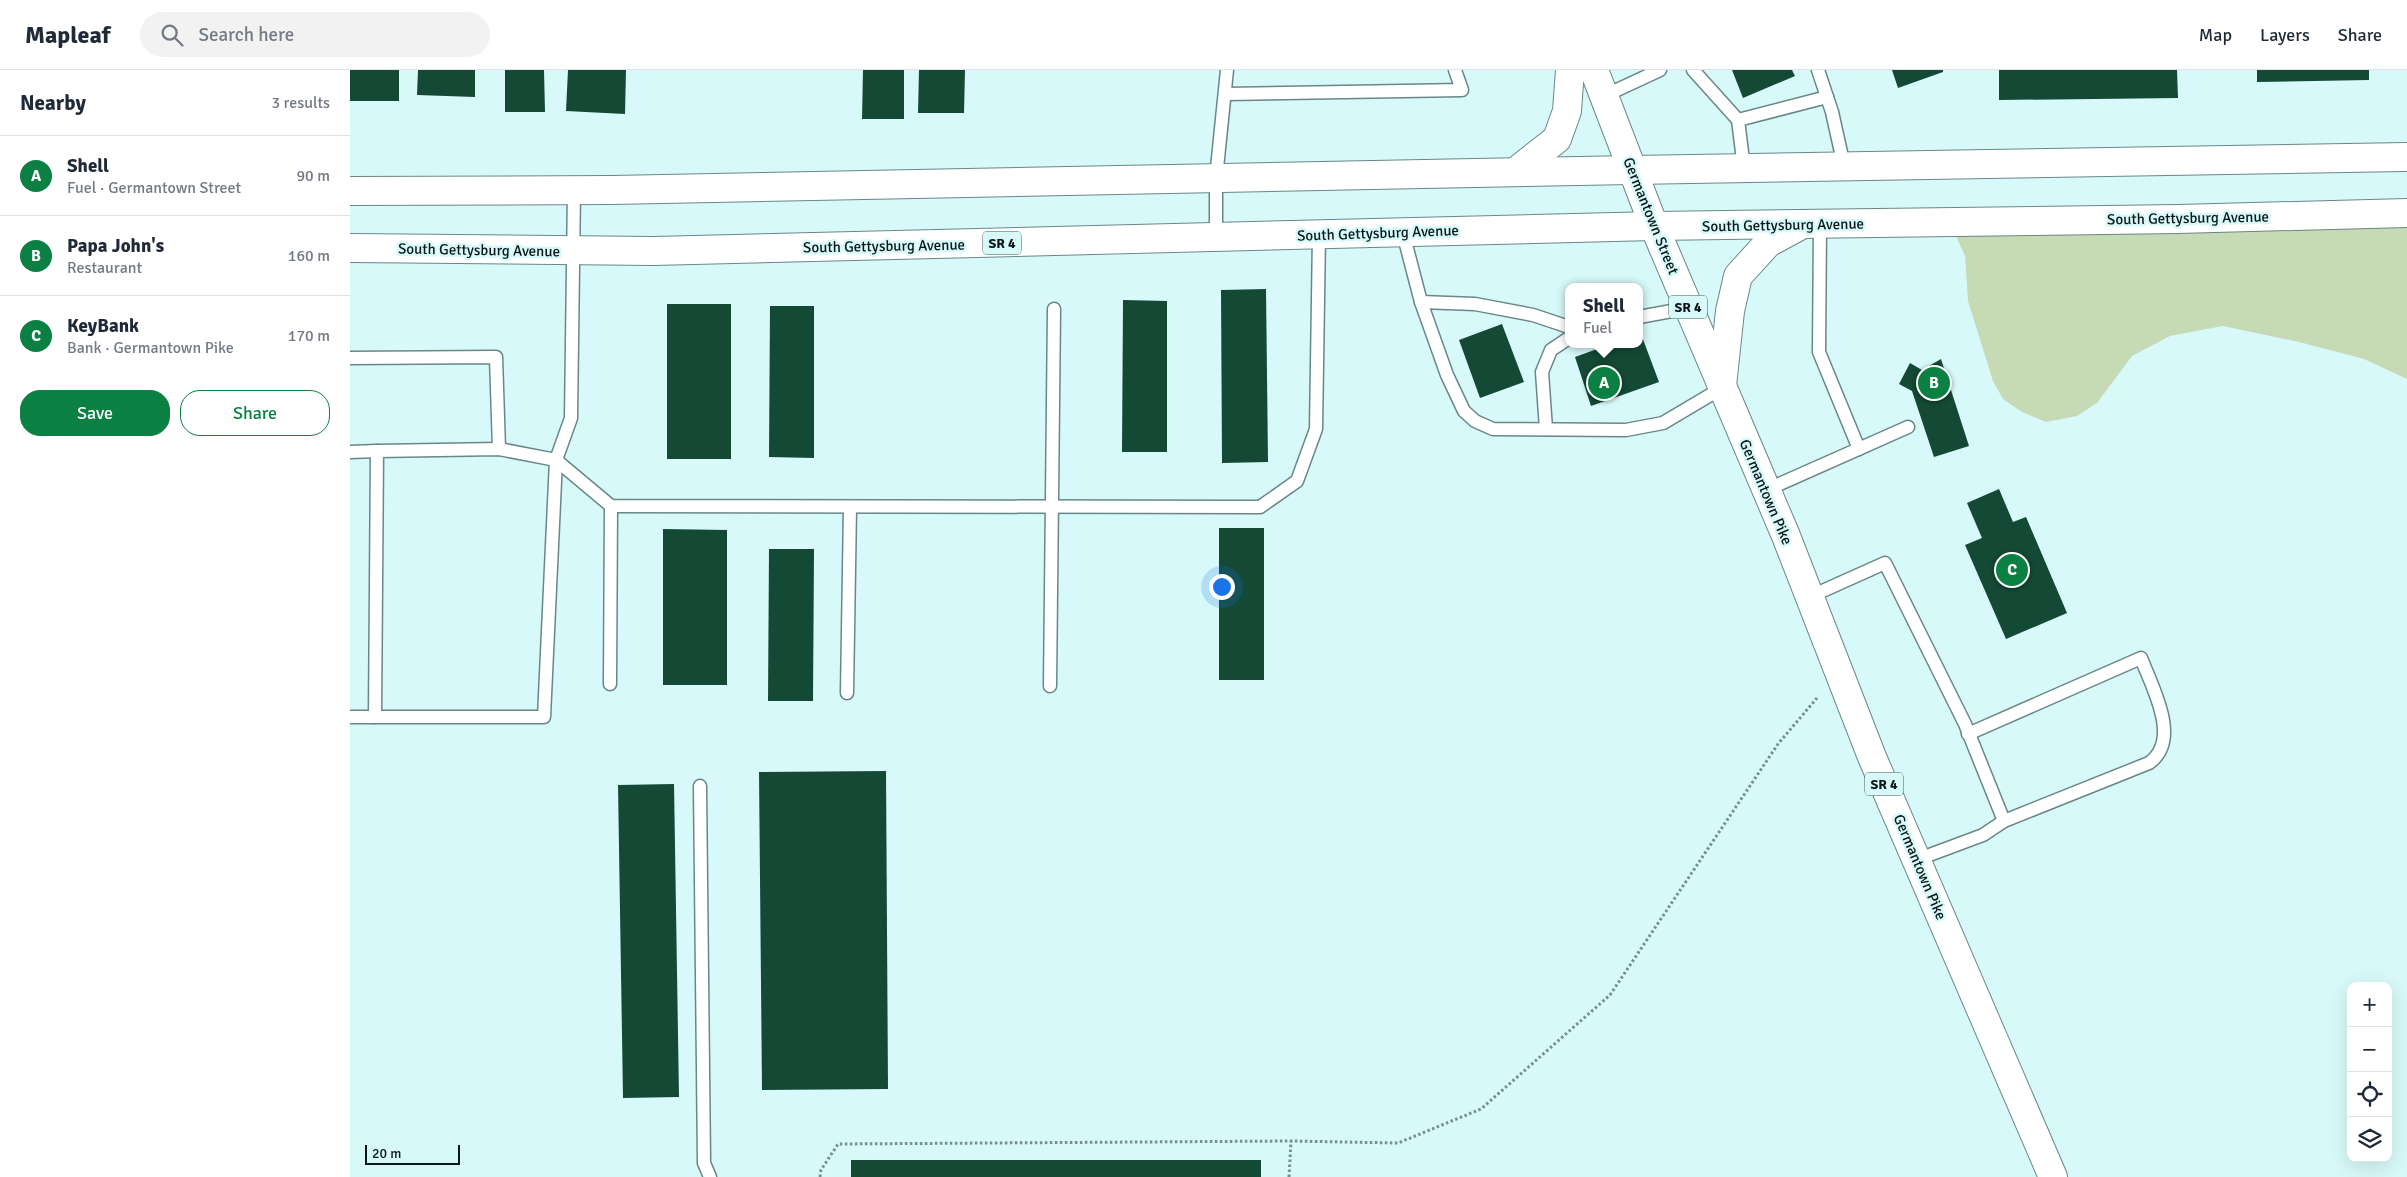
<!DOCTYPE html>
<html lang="en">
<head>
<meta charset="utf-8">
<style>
	body { margin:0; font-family:Signika,sans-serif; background:#f2f2f3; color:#1f2937 }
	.controls { position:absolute; right:15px; bottom:15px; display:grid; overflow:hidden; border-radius:10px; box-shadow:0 5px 20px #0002 }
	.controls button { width:45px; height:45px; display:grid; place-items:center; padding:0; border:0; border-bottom:1px solid #e0e1e3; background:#fff; color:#1f2937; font:25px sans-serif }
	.scale { position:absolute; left:15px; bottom:12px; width:95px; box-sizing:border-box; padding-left:5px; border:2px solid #0b1717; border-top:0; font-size:14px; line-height:18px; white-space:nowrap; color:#0b1717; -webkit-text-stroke:4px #d8f9f9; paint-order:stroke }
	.you { position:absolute; left:871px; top:516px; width:18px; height:18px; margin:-12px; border:4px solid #fff; border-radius:50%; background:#1a73e8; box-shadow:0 0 0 8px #1a73e833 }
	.badge { display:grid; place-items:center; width:32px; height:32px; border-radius:50%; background:#0b8043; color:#fff; font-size:16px; font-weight:700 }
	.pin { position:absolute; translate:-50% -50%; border:2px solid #fff; box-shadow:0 1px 5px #0006 }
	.popup { position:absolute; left:1215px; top:213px; width:78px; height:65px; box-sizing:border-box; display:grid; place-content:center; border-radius:10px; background:#fff; filter:drop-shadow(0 1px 4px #0005); font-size:16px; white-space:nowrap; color:#747a83 }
	.popup b { font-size:19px; color:#1f2937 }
	.popup::after { content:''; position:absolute; left:50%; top:100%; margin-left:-10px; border:10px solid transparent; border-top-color:#fff }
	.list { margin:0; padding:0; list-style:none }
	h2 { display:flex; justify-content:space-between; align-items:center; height:65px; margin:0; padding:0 20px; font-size:21px }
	h2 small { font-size:16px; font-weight:400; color:#747a83 }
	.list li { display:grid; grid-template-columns:32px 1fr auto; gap:15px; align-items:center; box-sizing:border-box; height:80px; padding:0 20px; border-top:1px solid #e0e1e3 }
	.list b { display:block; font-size:19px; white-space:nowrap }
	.list p { margin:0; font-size:16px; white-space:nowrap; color:#747a83 }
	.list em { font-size:16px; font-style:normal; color:#747a83 }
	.actions { display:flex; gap:10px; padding:15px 20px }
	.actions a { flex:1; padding:11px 0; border:1px solid #0b8043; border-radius:20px; text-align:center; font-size:18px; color:#0b8043 }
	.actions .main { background:#0b8043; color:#fff }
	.icon { flex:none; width:28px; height:28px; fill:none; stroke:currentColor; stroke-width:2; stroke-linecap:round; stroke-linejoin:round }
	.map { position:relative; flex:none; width:2057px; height:1107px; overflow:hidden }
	header { display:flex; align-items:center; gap:30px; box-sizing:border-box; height:70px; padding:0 25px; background:#fff; border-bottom:1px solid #e0e1e3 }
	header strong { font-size:24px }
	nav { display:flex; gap:28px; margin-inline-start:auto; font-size:18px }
	.search { width:350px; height:45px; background:#f2f2f3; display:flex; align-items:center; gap:12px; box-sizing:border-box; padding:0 18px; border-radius:28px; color:#747a83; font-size:19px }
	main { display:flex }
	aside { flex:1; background:#fff }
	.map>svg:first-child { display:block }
	.green { fill:#c6dab6 }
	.building { fill:#134935 }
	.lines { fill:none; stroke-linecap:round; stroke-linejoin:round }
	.service-casing { stroke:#698787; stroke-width:15 }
	.secondary-casing { stroke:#698787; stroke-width:30 }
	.primary-casing { stroke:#698787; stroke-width:30 }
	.path { stroke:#778e8e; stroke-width:3; stroke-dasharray:2.5 2.5; stroke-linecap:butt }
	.service { stroke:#fff; stroke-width:12 }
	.secondary { stroke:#fff; stroke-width:28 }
	.primary { stroke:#fff; stroke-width:28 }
	.labels { text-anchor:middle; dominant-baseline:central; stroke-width:5; stroke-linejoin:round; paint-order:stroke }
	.shield { fill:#d8f9f9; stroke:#485b5b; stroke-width:1 }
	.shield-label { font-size:14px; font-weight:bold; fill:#0b1717 }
	.street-label { font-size:15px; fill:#0b1717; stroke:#d8f9f9 }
</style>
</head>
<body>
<header>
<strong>Mapleaf</strong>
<div class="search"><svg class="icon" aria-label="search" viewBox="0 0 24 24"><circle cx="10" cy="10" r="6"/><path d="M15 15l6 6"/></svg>Search here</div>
<nav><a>Map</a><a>Layers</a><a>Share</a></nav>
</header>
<main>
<aside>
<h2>Nearby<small>3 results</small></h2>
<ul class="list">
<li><span class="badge">A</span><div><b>Shell</b><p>Fuel · Germantown Street</p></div><em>90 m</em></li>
<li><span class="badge">B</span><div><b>Papa John's</b><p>Restaurant</p></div><em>160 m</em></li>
<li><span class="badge">C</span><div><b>KeyBank</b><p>Bank · Germantown Pike</p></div><em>170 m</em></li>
</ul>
<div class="actions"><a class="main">Save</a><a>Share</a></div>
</aside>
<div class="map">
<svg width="2057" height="1107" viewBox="0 0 2057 1107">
	<rect width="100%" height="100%" fill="#d8f9f9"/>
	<path class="green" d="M2057,143v166l-43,-20 -65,-17 -76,-16 -53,10 -38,20 -35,47 -20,13 -31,6 -24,-10 -19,-13 -10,-18 -25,-80 -3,-45 -15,-33z"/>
	<g class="building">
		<rect x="0" y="0" width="49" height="31"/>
		<path d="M68,0h57v27l-58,-2z"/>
		<path d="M155,0h39l1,42h-40z"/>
		<path d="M218,0h58l-1,44 -59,-3z"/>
		<path d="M513,0h41v49h-42z"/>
		<path d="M569,0h46l-1,43h-46z"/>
		<path d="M1382,0h60l3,6 -52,22z"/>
		<path d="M1542,0h51v2l-45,16z"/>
		<path d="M1649,0h178l1,28 -179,2z"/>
		<path d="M1907,0h112v10l-112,2z"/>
		<path d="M916,219l2,173 -46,1 -1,-173z"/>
		<path d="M773,230l44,1v151h-45z"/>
		<rect x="317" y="234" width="64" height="155"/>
		<path d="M420,236h44v152l-45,-1z"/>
		<path d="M1152,254l22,58 -44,16 -21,-58z"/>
		<path d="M1291,264l18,48 -68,24 -16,-49 36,-13h28v-9z"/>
		<path d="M1591,289l28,87 -35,11 -22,-66 -13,-7 11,-21 12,7z"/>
		<path d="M1649,419l14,33 13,-5 41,96 -61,26 -41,-94 17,-7 -15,-35z"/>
		<rect x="869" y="458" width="45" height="152"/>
		<path d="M313,459l64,1v155h-64z"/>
		<path d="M419,479h45l-1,152h-45z"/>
		<path d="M536,701l2,318 -126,1 -3,-318z"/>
		<path d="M324,714l5,313 -56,1 -5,-313z"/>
		<rect x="501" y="1090" width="410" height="17"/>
	</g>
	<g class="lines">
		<defs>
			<g id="service">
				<path d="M1343,0l45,50 6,48"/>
				<path d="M1468,0l14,42 12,54"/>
				<path d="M876,24l236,-4 -7,-20"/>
				<path d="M1254,26l56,-26"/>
				<path d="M1388,50l89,-23"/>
				<path d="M1470,154l-1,128 40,97"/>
				<path d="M1053,163l18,69 26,73 17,36 11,10 18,8 133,1 37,-7 59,-35"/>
				<path d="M866,168v-60l11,-108"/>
				<path d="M1071,232l54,2 58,11 36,12"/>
				<path d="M1289,247l49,-9"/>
				<path d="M0,288l146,-1 3,92"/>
				<path d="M1196,359l-4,-57 9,-22 18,-12"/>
				<path d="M0,382l27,-1"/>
				<path d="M1416,420l142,-63"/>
				<path d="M1459,527l76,-34 80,161 39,97"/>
				<path d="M260,614l1,-178"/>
				<path d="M700,616l4,-377"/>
				<path d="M497,623l3,-186"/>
				<path d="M0,647h194l12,-257 15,-42 3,-228"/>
				<path d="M25,647l2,-266 122,-2 57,11 55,46 649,1 37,-26 19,-52 3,-194"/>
				<path d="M350,716l4,377 6,14"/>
				<path d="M1566,790l67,-25 21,-14 145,-58c33,-23 3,-76 -8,-105l-173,76"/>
			</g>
			<g id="secondary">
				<path d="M1282,100l775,-13"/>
				<path d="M1304,156l524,-7 229,-6"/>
			</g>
			<g id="primary">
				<path d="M1244,0l60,156 132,310 86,221 181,420"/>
				<path d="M1165,102l42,-33 10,-28 3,-41"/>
				<path d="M0,121l262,-1 1020,-20"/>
				<path d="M0,178l303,3 1001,-25"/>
				<path d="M1372,316l8,-75 8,-35 30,-33 35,-19"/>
			</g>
		</defs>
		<use href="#service" class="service-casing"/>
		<use href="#secondary" class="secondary-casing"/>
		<use href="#primary" class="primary-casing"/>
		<g class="path">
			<path d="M470,1107l1,-7 17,-26 453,-3 107,2 83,-34 129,-114 168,-251 39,-46"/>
			<path d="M939,1107l2,-36"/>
		</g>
		<use href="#service" class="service"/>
		<use href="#secondary" class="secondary"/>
		<use href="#primary" class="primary"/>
	</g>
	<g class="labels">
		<g class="shield">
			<rect x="633" y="161.5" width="38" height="23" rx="4"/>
			<rect x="1319" y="225.5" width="38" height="23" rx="4"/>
			<rect x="1515" y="702.5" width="38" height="23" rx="4"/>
		</g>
		<g class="shield-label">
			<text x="652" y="173">SR 4</text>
			<text x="1338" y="237">SR 4</text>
			<text x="1534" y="714">SR 4</text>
		</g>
		<g class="street-label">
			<text transform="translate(1301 146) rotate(68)">Germantown Street</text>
			<text transform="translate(1838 148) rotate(-1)">South Gettysburg Avenue</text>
			<text transform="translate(1433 155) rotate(-1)">South Gettysburg Avenue</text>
			<text transform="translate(1028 163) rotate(-2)">South Gettysburg Avenue</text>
			<text transform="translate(534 176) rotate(-1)">South Gettysburg Avenue</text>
			<text transform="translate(129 180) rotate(1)">South Gettysburg Avenue</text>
			<text transform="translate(1416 422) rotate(67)">Germantown Pike</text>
			<text transform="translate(1570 797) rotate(67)">Germantown Pike</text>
		</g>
	</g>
</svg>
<div class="controls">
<button>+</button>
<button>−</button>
<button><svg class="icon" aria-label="locate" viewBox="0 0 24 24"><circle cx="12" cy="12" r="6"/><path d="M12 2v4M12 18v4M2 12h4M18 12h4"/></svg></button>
<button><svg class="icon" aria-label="layers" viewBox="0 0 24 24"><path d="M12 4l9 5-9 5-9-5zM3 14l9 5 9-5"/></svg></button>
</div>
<div class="scale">20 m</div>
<div class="you"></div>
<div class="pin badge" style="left:1254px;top:313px">A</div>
<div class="popup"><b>Shell</b>Fuel</div>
<div class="pin badge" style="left:1584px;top:313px">B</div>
<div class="pin badge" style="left:1662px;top:500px">C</div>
</div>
</main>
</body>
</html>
